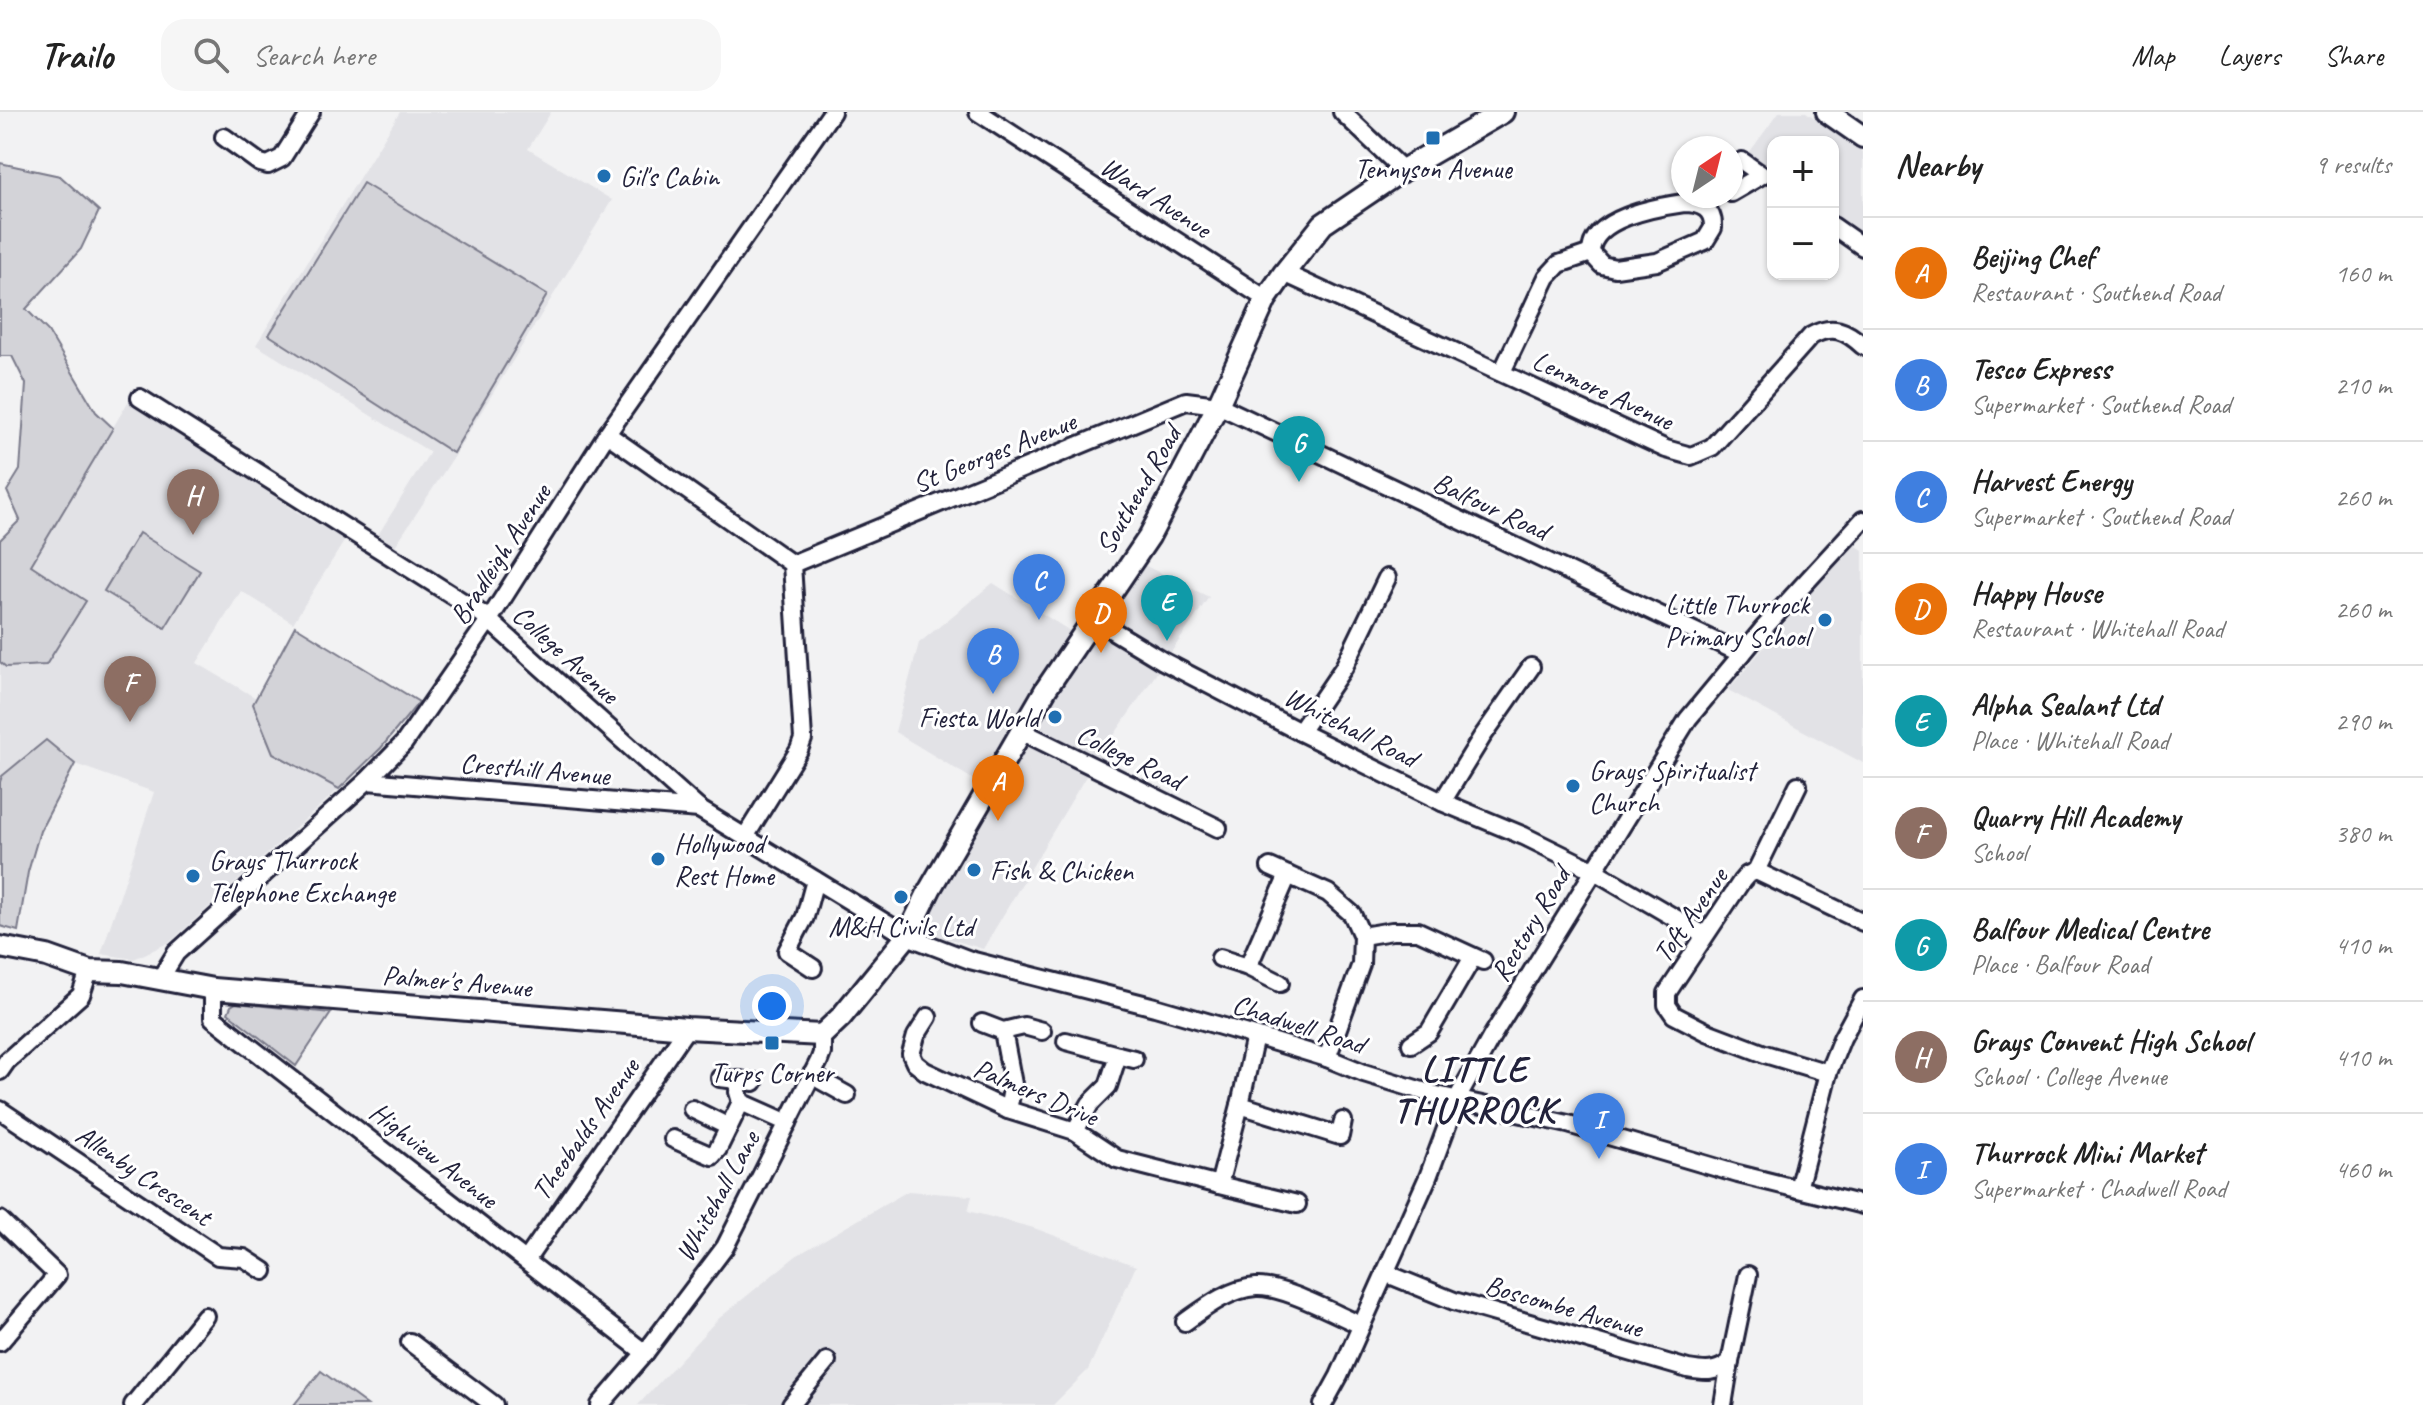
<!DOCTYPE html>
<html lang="en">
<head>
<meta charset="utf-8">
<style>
	body { margin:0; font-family:Caveat,sans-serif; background:#f6f6f6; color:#222 }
	.controls { position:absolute; right:24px; top:24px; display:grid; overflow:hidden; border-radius:16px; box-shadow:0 2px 6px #0004 }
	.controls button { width:72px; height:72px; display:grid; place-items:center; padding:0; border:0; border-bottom:2px solid #e0e0e0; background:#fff; color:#222; font:40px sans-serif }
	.compass { position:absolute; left:1671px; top:24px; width:72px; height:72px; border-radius:50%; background:#fff; box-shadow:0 2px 6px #0004; rotate:35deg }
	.you { position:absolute; left:772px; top:894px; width:28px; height:28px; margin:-20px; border:6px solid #fff; border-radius:50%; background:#1a73e8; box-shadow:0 0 0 12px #1a73e833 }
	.badge { display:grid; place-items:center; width:52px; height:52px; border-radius:50%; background:#1f6fb2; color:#fff; font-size:26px; font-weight:700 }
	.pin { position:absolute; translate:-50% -66px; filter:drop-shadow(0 2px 4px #0008) }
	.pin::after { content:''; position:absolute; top:42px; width:28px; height:24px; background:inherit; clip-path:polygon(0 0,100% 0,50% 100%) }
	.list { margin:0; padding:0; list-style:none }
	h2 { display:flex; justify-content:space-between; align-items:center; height:104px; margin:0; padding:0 32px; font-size:34px }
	h2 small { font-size:26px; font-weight:400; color:#767676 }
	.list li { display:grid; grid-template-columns:52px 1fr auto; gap:24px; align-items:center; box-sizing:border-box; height:112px; padding:0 32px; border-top:2px solid #e0e0e0 }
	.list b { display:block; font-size:30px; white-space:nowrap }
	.list p { margin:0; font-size:26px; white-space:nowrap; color:#767676 }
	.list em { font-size:26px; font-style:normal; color:#767676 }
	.icon { flex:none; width:44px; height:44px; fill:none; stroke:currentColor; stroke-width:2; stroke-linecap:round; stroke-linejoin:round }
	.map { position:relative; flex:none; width:1863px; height:1293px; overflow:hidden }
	header { display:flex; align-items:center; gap:48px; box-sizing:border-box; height:112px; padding:0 40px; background:#fff; border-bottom:2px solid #e0e0e0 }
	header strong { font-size:38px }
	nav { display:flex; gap:44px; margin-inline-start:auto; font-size:28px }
	.search { width:560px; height:72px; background:#f6f6f6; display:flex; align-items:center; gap:20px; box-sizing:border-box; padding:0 28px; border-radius:24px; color:#767676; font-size:30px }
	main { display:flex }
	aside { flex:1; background:#fff }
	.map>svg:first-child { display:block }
	.built { fill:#e2e2e6 }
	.green { fill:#d3d3d8; stroke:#7a7a8a; stroke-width:2 }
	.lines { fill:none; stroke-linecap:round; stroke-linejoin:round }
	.minor-casing { stroke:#22223b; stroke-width:22 }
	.major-casing { stroke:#22223b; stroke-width:26 }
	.minor { stroke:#fff; stroke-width:16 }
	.major { stroke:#fff; stroke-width:20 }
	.poi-dot { fill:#1f6fb2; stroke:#fff; stroke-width:3 }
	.labels { text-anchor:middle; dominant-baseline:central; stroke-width:6; stroke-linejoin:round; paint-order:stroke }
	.poi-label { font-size:28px; fill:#22223b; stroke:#fff; text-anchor:start }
	.street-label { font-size:28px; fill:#22223b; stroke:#fff }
	.district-label { font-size:36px; font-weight:bold; letter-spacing:2px; fill:#22223b; stroke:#fff }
</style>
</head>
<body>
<header>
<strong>Trailo</strong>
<div class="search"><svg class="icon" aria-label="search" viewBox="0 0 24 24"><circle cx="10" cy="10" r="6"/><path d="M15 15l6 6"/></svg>Search here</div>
<nav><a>Map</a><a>Layers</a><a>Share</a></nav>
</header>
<main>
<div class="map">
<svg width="1863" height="1293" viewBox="0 0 1863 1293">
	<rect width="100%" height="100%" fill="#f2f2f3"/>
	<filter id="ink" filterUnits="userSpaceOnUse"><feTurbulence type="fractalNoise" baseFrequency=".0125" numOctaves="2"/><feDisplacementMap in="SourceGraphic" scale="16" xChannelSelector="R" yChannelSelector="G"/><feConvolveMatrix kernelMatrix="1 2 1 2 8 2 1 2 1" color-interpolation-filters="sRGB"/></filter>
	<g filter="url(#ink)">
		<g class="built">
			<path d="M400,0h151l-23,37 84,51 -163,264 -54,82 -17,-11 52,-83 -174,-107z"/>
			<path d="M1779,0h27l57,40v98l-30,-21v-87h-60v44l-14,-10 -13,-19z"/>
			<path d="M128,290l161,102 -2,2 58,34 -52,83 -52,-32 -44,72 59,35 -3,6 20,49 66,36 -169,153 -36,17 -33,-5 53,-162 -79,-28 -29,-24 -44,36 -2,6v-120l6,5 40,-2 39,-64 -54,-35z"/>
			<path d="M1852,431l11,7v213l-135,-73z"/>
			<path d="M1144,453l65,32 -123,179 -103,173 -56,-17 -5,-4v-6l112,-195 71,-110z"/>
			<path d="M993,471l77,48 -48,73 -43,79 -84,-51 24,-89z"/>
			<path d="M908,1079l64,5 -4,15 66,17 102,38 -48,104 -35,35h-415l79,-85 79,-64z"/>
		</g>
		<g class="green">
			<path d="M0,51l60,13 39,35 -18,38 -55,60 22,22 48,81 17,16 -82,137 55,36 -40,64 -40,2 -6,-5v-122l20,-20 -13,-29 13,-21 6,-86 -14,-28h-12z"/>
			<path d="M363,71l184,112 -94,158 -184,-118z"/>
			<path d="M139,421l61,38 -35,57 -61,-37z"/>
			<path d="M295,514l124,76 -38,46 -42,41 -66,-36 -20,-49z"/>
			<path d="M46,628l29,24 -35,67 -12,41 -10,59 -18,-5v-144l2,-6z"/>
			<path d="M236,891l95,10 -35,53 -68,-53 3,-7z"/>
			<path d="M321,1259l46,34h-73z"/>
		</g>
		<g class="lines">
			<defs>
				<g id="minor">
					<path d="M978,0l288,187"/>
					<path d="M1342,0l61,58"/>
					<path d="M224,25l36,26 8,2 14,-7 29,-46"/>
					<path d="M1731,81l31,-18 -20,-14"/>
					<path d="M1684,91c17,0 30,6 29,25l-8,13 -48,21 -42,6 -13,-3 -11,-12c0,-35 65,-46 93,-50z"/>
					<path d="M1833,114l30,21"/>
					<path d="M1284,161l382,176 25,7 21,-9 99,-111c21,-12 35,-6 52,10"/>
					<path d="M1502,260l45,-95 12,-13 32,-11"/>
					<path d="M140,286l342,216 217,195 208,127 63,24 185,47 100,29 72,22 37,15 68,21 136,30 170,50 125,31"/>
					<path d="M607,322l185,130 11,175 -4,11 -54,87"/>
					<path d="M792,452l394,-163 32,4 524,249"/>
					<path d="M1092,506l71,43 137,71 142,70 82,34 69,34 111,65"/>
					<path d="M1021,619l197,97"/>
					<path d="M1300,620l44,-65 43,-89"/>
					<path d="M367,669l332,28"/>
					<path d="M1798,673l-42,86 -9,4 -6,7 -74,111v12l7,10 33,17 58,22 63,19"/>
					<path d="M1442,690l40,-65 49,-70"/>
					<path d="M1270,755l58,26 24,21 10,22 -1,28 -34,94"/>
					<path d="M1756,759l107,51"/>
					<path d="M1362,824l30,-5h26l65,30"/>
					<path d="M1220,846l28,9 32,16"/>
					<path d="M1248,855l40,-92"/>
					<path d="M813,856l-26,-17 18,-34 10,-37"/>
					<path d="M160,867l16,-26 191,-172 37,-38 85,-123 118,-186 225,-322"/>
					<path d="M213,877v29l432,335"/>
					<path d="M928,905l-12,19 -5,18 4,9 10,8 83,39 67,21 42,28 102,26 21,-80 15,-69"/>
					<path d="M982,911l21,8 21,-5 18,5"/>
					<path d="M1003,919l10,53 -5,26"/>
					<path d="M1066,929l52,14 -10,31 -18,18 -15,27"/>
					<path d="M1411,932l18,-12 44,-75"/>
					<path d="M1118,943l16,4"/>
					<path d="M0,959l7,-10 74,-66 8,-24"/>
					<path d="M811,963l36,20"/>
					<path d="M720,966l34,4"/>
					<path d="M740,968l-2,12 3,10 47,21"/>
					<path d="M1240,993l100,31 3,-15"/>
					<path d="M692,997l37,18"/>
					<path d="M0,998l218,146 26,2 20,13"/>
					<path d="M673,1027l39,17 6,-7 23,-47"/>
					<path d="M1219,1073l78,19"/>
					<path d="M1798,1077l30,-116 14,-35 21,-39"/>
					<path d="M0,1108l57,55 -57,67"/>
					<path d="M527,1147l160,-231"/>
					<path d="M1385,1161l69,28 234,68c18,3 28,4 42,-7l18,-87"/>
					<path d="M1185,1210c21,-15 44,-33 71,-35 26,-2 79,27 105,38"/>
					<path d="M410,1230l84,63"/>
					<path d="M133,1293l72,-89"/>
					<path d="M600,1293l45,-52 80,-106 94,-186 3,-8v-18"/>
					<path d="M791,1293l36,-44"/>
					<path d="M1323,1293l16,-29 89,-199 29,-78 35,-63 196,-317 74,-89 101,-110"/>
					<path d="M1723,1293l7,-43"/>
				</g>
				<g id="major">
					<path d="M1827,0l36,25"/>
					<path d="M0,835l47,9 42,15 33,1 91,17 474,39 135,7 19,-18 66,-81 23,-47 116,-200 103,-152 69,-132 48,-106 18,-26 39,-49 80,-54 100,-58"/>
				</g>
			</defs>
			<use href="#minor" class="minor-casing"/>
			<use href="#major" class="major-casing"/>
			<use href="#minor" class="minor"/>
			<use href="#major" class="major"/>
		</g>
	</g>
	<g class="poi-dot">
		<rect x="1425" y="18" width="16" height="16" rx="4"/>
		<circle cx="604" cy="64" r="8"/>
		<circle cx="1825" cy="508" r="8"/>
		<circle cx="1055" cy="605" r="8"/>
		<circle cx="1573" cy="674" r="8"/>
		<circle cx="658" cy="747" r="8"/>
		<circle cx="974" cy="758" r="8"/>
		<circle cx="193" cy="764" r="8"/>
		<circle cx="901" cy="785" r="8"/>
		<rect x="764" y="923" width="16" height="16" rx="4"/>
	</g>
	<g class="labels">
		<g class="poi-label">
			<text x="1433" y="56" text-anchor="middle">Tennyson Avenue</text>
			<text x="620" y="64">Gil's Cabin</text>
			<text x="1809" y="492" text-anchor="end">Little Thurrock<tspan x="1809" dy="32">Primary School</tspan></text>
			<text x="1039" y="605" text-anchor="end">Fiesta World</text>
			<text x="1589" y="658">Grays Spiritualist<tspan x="1589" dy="32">Church</tspan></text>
			<text x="674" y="731">Hollywood<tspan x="674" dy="32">Rest Home</tspan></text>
			<text x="209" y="748">Grays Thurrock<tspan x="209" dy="32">Telephone Exchange</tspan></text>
			<text x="990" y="758">Fish &amp; Chicken</text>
			<text x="901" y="814" text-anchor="middle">M&amp;H Civils Ltd</text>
			<text x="772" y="960" text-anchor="middle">Turps Corner</text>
		</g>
		<g class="street-label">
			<text transform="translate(1156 85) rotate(33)">Ward Avenue</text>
			<text transform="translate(1603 278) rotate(25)">Lenmore Avenue</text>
			<text transform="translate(994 340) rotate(-22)">St Georges Avenue</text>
			<text transform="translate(1138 378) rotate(-60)">Southend Road</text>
			<text transform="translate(1491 394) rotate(25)">Balfour Road</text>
			<text transform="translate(500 442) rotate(-57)">Bradleigh Avenue</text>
			<text transform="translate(566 542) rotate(42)">College Avenue</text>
			<text transform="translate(1351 615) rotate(27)">Whitehall Road</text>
			<text transform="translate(1130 645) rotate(26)">College Road</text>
			<text transform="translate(535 657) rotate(5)">Cresthill Avenue</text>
			<text transform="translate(1690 803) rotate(-55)">Toft Avenue</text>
			<text transform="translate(1530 812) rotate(-59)">Rectory Road</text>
			<text transform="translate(457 869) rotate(5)">Palmer's Avenue</text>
			<text transform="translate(1299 912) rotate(18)">Chadwell Road</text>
			<text transform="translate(1036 980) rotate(23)">Palmers Drive</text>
			<text transform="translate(585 1017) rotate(-55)">Theobalds Avenue</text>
			<text transform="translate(434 1043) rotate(38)">Highview Avenue</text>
			<text transform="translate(144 1063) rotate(34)">Allenby Crescent</text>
			<text transform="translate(717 1084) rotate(-61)">Whitehall Lane</text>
			<text transform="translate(1564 1194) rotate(16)">Boscombe Avenue</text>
		</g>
		<g class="district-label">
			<text x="1475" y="957">LITTLE<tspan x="1475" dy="41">THURROCK</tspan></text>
		</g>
	</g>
</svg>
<div class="controls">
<button>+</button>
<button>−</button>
</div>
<svg class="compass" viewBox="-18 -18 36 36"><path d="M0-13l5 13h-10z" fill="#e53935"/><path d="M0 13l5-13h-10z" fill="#767676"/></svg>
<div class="you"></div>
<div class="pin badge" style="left:998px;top:709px;background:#e8710a">A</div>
<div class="pin badge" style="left:993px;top:582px;background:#3f7fe0">B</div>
<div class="pin badge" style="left:1039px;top:508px;background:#3f7fe0">C</div>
<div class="pin badge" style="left:1101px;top:541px;background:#e8710a">D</div>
<div class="pin badge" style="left:1167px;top:529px;background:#0f9aa8">E</div>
<div class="pin badge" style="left:130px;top:610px;background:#8d6e63">F</div>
<div class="pin badge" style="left:1299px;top:370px;background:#0f9aa8">G</div>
<div class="pin badge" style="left:193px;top:423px;background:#8d6e63">H</div>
<div class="pin badge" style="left:1599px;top:1047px;background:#3f7fe0">I</div>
</div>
<aside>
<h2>Nearby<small>9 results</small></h2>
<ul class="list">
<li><span class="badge" style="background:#e8710a">A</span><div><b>Beijing Chef</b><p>Restaurant · Southend Road</p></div><em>160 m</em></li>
<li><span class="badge" style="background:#3f7fe0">B</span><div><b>Tesco Express</b><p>Supermarket · Southend Road</p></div><em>210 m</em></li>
<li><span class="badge" style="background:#3f7fe0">C</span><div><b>Harvest Energy</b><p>Supermarket · Southend Road</p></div><em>260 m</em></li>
<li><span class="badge" style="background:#e8710a">D</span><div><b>Happy House</b><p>Restaurant · Whitehall Road</p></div><em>260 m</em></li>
<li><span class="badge" style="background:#0f9aa8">E</span><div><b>Alpha Sealant Ltd</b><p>Place · Whitehall Road</p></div><em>290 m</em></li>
<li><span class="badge" style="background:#8d6e63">F</span><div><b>Quarry Hill Academy</b><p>School</p></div><em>380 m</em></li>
<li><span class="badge" style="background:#0f9aa8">G</span><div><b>Balfour Medical Centre</b><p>Place · Balfour Road</p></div><em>410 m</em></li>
<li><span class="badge" style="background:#8d6e63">H</span><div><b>Grays Convent High School</b><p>School · College Avenue</p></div><em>410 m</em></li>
<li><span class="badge" style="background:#3f7fe0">I</span><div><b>Thurrock Mini Market</b><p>Supermarket · Chadwell Road</p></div><em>460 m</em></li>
</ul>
</aside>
</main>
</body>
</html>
